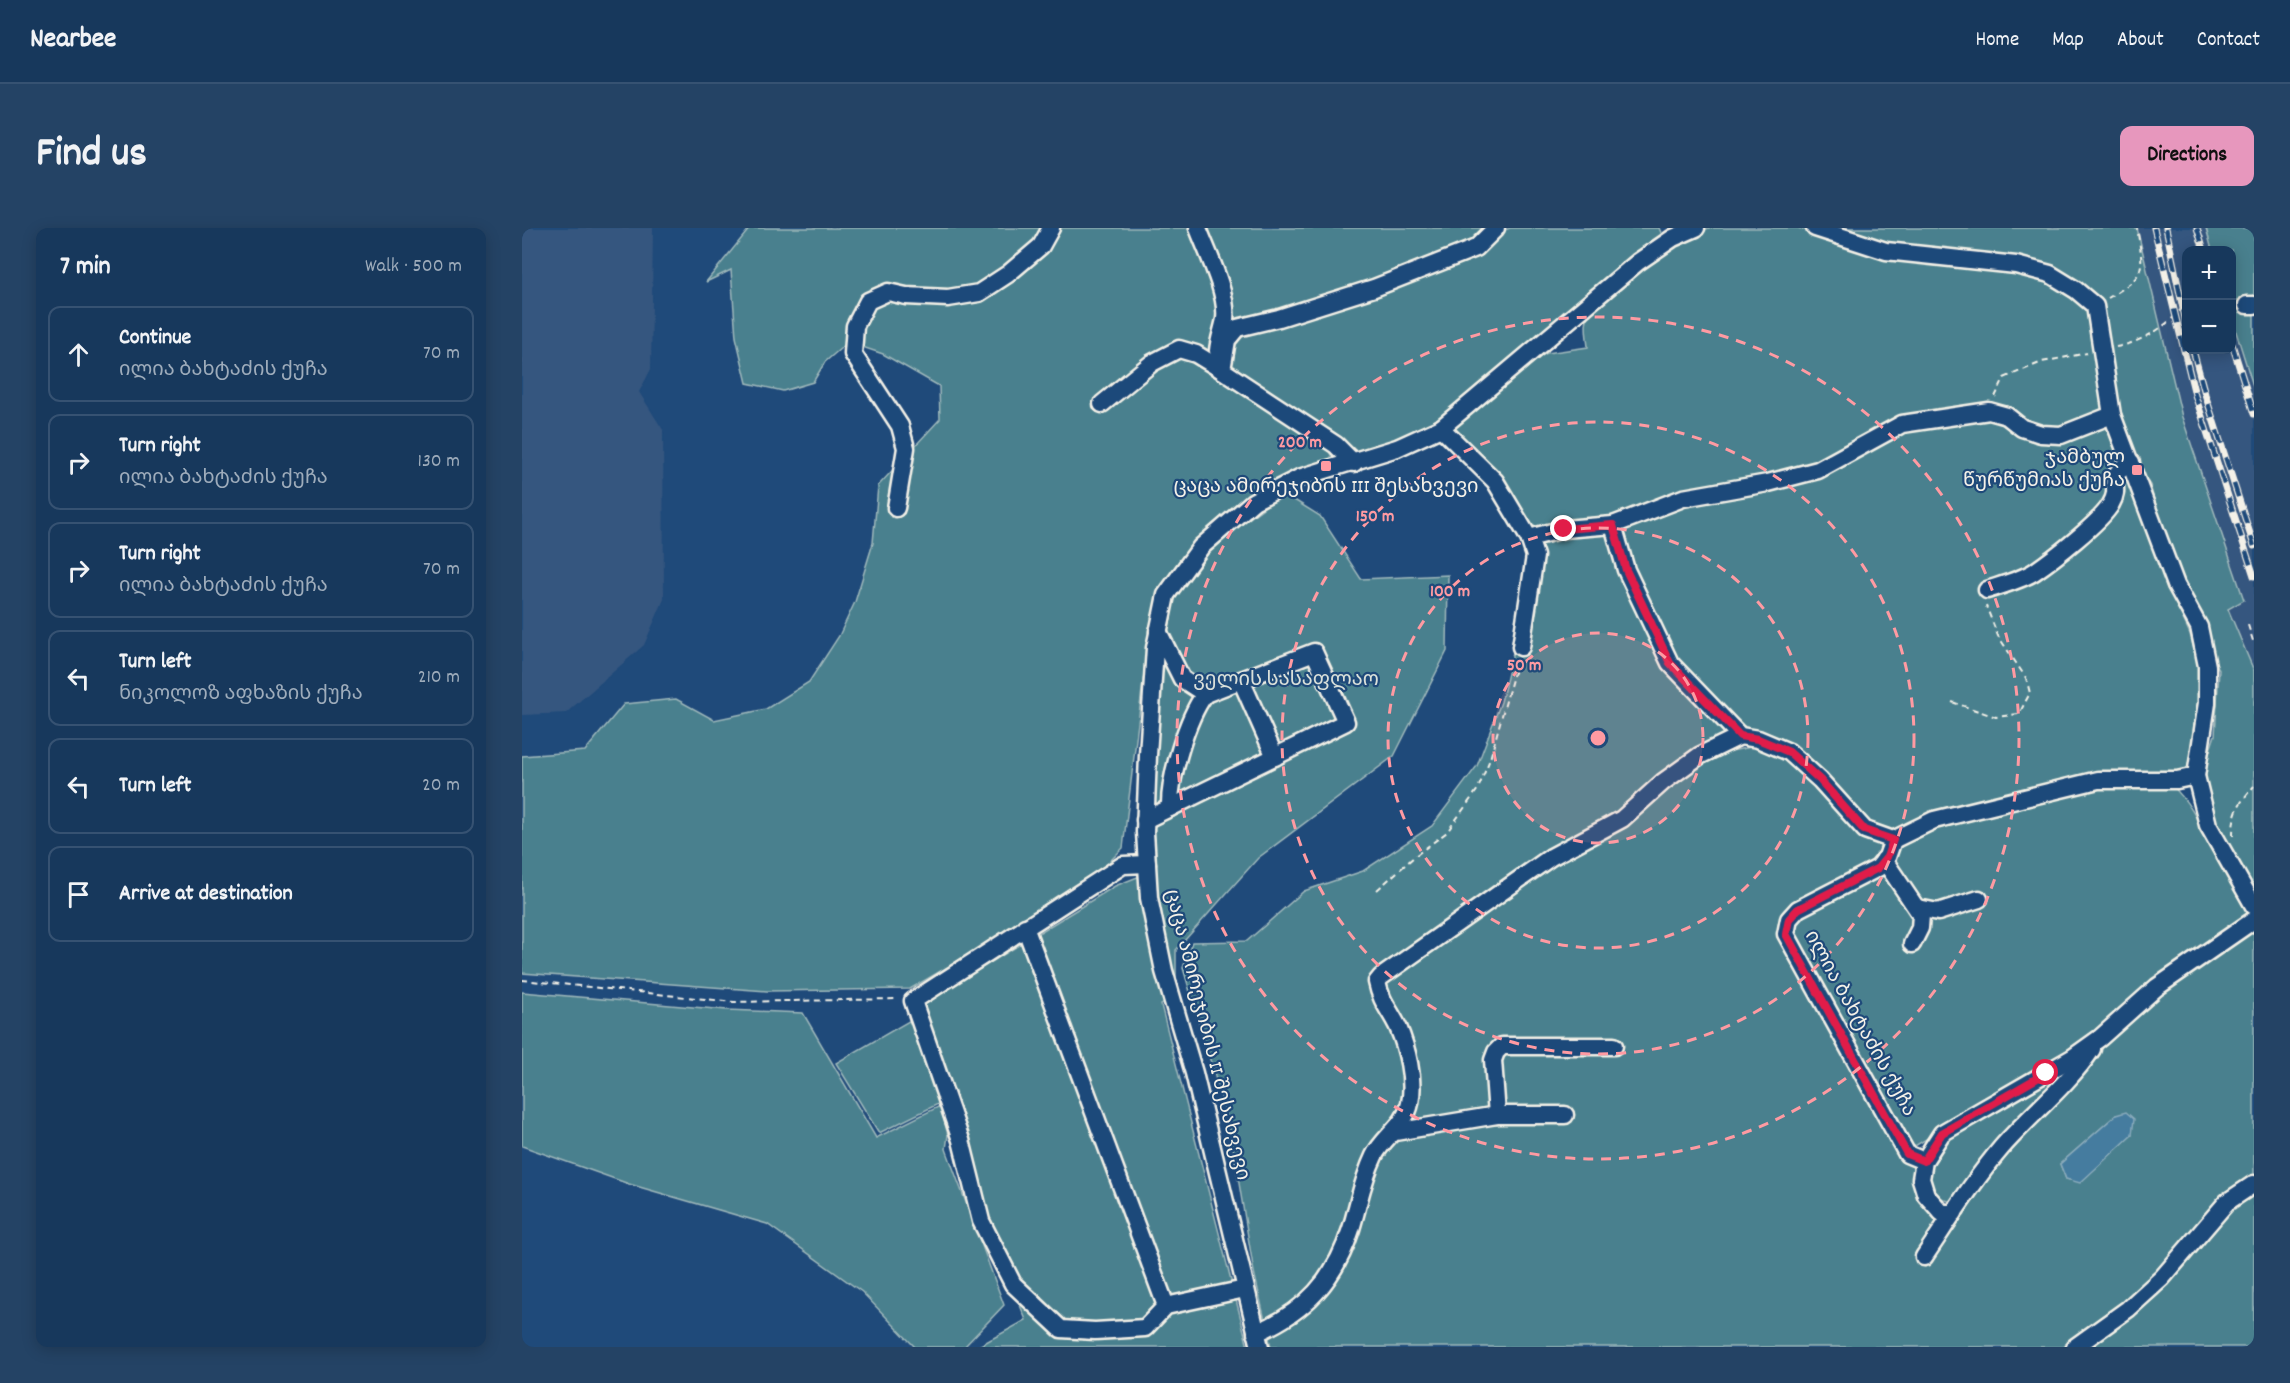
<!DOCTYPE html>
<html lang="en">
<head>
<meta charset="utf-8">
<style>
	body { margin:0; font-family:Dekko,"Noto Sans Georgian",sans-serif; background:#244365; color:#f1f3f6 }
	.controls { position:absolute; right:18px; top:18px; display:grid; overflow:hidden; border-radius:12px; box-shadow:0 3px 15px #0003 }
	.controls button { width:54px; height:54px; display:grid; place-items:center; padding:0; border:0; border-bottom:2px solid #365272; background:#17385c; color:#f1f3f6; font:30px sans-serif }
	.stop { position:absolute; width:18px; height:18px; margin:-14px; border:4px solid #e11d48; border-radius:50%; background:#fff }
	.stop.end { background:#e11d48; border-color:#fff; box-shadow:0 2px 6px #0008 }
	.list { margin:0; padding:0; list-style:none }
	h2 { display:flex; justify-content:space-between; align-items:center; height:78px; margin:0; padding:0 24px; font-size:26px }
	h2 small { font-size:20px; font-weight:400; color:#9eacbb }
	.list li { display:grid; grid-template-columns:39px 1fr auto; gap:18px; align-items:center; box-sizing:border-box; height:96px; margin:0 12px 12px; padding:0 12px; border:2px solid #365272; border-radius:12px }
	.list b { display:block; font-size:22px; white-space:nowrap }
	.list p { margin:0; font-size:20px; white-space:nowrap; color:#9eacbb }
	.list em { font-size:20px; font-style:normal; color:#9eacbb }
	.icon { flex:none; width:33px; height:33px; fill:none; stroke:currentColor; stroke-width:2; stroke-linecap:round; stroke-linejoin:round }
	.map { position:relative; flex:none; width:1732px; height:1119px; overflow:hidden; border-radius:12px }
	header { display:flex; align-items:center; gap:36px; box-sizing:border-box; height:84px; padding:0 30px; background:#17385c; border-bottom:2px solid #365272 }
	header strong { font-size:28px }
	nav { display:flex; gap:33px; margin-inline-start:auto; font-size:21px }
	.intro { display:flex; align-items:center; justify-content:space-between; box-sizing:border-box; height:144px; padding:0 36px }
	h1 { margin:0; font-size:42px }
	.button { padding:15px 27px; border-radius:12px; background:#e797bd; color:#111; font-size:21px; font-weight:700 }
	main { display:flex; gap:36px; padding:0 36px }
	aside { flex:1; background:#17385c; border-radius:12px; box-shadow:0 3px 15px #0003 }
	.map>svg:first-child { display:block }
	.built { fill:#36567f }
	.green { fill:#4a808e; stroke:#9fb8bb; stroke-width:1.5; fill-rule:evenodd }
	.water { fill:#447c9f; stroke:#8aabbc; stroke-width:1.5 }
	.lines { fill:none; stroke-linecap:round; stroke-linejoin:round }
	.minor-casing { stroke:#f4f1e8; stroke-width:21 }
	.path { stroke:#f4f1e8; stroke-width:2; stroke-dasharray:6 4.5; stroke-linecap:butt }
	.minor { stroke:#1f4a7a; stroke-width:16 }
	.rail-casing { stroke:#f4f1e8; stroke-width:7 }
	.rail { stroke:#1f4a7a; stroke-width:4.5; stroke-dasharray:14; stroke-linecap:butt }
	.route { stroke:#e11d48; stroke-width:8 }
	.ring { fill:none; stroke:#ff9aa2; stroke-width:3; stroke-dasharray:10 8 }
	.poi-dot { fill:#ff9aa2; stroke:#1f4a7a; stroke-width:2 }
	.labels { text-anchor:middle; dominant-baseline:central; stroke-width:4.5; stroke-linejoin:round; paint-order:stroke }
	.poi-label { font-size:20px; fill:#f4f1e8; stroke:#1f4a7a; text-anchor:end }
	.park-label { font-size:20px; fill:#dae0da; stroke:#1f4a7a }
	.street-label { font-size:20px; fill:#f4f1e8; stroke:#1f4a7a }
	.centre { fill:#ff9aa2; stroke:#1f4a7a; stroke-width:3 }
	.ring-label { font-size:18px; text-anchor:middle; font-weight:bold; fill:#ff9aa2; stroke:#1f4a7a; stroke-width:4.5; stroke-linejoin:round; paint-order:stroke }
</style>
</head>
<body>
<header>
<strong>Nearbee</strong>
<nav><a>Home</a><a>Map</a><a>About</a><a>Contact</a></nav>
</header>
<div class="intro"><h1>Find us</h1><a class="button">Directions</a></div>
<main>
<aside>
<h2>7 min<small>Walk · 500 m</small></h2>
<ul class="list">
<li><svg class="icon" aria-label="ahead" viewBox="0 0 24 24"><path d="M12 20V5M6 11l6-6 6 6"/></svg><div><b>Continue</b><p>ილია ბახტაძის ქუჩა</p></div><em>70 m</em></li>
<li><svg class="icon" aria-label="right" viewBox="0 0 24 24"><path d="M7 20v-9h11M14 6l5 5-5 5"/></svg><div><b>Turn right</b><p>ილია ბახტაძის ქუჩა</p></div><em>130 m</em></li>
<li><svg class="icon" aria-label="right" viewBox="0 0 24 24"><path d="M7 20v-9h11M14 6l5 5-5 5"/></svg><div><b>Turn right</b><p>ილია ბახტაძის ქუჩა</p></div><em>70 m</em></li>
<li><svg class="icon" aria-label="left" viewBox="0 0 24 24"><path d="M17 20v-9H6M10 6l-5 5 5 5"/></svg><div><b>Turn left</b><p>ნიკოლოზ აფხაზის ქუჩა</p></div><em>210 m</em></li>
<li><svg class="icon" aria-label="left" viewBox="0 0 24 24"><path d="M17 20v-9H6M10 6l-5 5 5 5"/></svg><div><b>Turn left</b></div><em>20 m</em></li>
<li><svg class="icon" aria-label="arrive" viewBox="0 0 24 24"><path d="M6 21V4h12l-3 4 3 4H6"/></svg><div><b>Arrive at destination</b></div></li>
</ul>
</aside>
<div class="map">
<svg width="1732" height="1119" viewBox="0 0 1732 1119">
	<rect width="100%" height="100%" fill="#1f4a7a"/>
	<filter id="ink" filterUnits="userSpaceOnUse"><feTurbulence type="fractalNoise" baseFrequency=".0167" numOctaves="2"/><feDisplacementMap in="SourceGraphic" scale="12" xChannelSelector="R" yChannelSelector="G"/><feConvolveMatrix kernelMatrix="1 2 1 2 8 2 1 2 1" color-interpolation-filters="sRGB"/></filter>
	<g filter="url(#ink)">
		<g class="built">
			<path d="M0,0h131l-2,141 -12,23 24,38 1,169 -20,46 -78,68 -44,2z"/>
			<path d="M1615,0h69l6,22h-26v100h46v-31l22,70v282l-26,-62 16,-9 -62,-183z"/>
		</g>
		<g class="green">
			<path d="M228,0h738l-14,17 -111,43 -124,34 -19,41 -26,-15 -27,12 15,-4 11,4 133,83 6,15 -62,28 -108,104 -8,21 -10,62 -21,175 -21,21 -42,32 -150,88 -143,2 -245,-18v-217l63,-5 39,-47 52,-5 38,21 52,-11 43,-27 30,-46 16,-34 18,-59 5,-57 62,-67 -1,-33 -56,-32 -35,-12 -23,20 -12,20 -30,9 -36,-8 -11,-46 -5,-67 -25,12z"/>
			<path d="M988,0h149l3,7 -1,4 -234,192 -70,25 -124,-83 -5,-10 5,-25z"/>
			<path d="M1187,0c29,0 59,0 88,0 11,1 23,10 34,13 65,18 227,14 261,78l13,94 -52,18 -23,-3 -18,-14 -111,5 -76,43 -213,57 -72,11 -11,-4 -76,-97 4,-9 68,-56 22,-11 41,-6c-1,-12 -5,-26 3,-36 13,-19 96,-76 118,-83z"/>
			<path d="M1309,0h306l45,189 62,183 -16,9 26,62v222l-37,-63 -14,-59 12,-36 4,-65 -53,-128 -16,-57 -14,-18 -19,-65 -14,-90 -30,-32 -155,-29z"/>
			<path d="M1684,0h48v161l-22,-70v-69h-20z"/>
			<path d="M1471,191c14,8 30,22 46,24 19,2 51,-13 69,-19l67,177 15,33 7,26 3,26 -10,87 -92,1 -174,41 -35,18 -16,-7 -90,-85 -42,-16 -65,-62 -42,-90 -13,-46 61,-22 146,-33 74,-41z"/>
			<path d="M761,265l37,23 41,63 87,-4 -1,76 -53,105 -136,102 -82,92v50l-15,5 87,342h-271l49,-27 -40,-99 -34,-124 -73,36 -43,-70 87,-50 -5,-13 62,-31 135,-83 40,-16 -5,-67 17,-192 23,-37 28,-32z"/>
			<path d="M1082,304l6,7 26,65 95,127 -20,24 40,-8 26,5 104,95 1,6 -4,7 -93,58 131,246c-2,28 6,39 29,55l-28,41 8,7 61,-88 104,-114c35,-58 109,-98 164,-136v249l-96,96 -90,73h-797l-17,-75 -25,-148 -46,-156 9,-26 55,-1 57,-50 59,-20 69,-45 45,-60 24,-64 38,-157 7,-6zM1594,887l16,20 -52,47 -14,-3 -6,-15z"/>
			<path d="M1649,557c26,23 33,53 50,82 9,16 21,31 32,46l-168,129 -175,107 -117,-212 1,-12 5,-7 82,-45 19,-32 39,-18 157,-36z"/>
			<path d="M0,764l205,18 76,3 73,125 64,-32 8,29 -2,14 58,156 -40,42h-49l-53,-55 -95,-68 -138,-40 -107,-38z"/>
			<path d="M1552,834l-123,140c-38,-12 -19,-49 4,-68 10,-8 24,-14 35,-21 28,-17 56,-34 84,-51z"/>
			<path d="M1732,964v155h-167l45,-30 26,-22 72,-88z"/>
		</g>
		<path class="water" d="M1604,884l8,7 -2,16 -52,48 -14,-4 -6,-15 56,-49z"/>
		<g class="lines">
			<defs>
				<g id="minor">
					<path d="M676,0c9,24 30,65 27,91 -2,11 -6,20 -7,32"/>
					<path d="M1293,0l71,23 130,14 34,9 26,16 19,16 17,109 64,170 23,42 8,39v37l-11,73 12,49 46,81"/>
					<path d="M1725,77h7"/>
					<path d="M580,176l50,-41 27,-14 17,5 26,16"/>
					<path d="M919,200l54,53 34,57 6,18 -14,91"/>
					<path d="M832,235l-18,-18 -114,-75 5,-30 10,-12 42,-10 95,-30 102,-40 20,-20"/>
					<path d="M374,280l10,-60 -6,-22 -47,-72 2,-28 13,-25 20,-9 18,4 42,2 31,-5 29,-19 33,-28 10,-18"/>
					<path d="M1091,297l13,45 44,93 70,73 18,3 31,13 31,28 45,50 28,10 41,-20 164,-40h79l19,-4"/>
					<path d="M1007,310l35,-9 49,-4 70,-27 85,-15 50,-13 84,-46 87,-13 18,5 15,12 19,6 20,1 51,-20"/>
					<path d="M1465,362c15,-5 34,-10 47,-18 19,-13 67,-50 77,-68 12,-20 -9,-24 20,-42"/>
					<path d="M719,452l34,77"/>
					<path d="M648,580c-1,-30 17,-90 35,-114"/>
					<path d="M623,592l201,-98 -32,-70 -109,42 -23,-15 -24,-48"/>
					<path d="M1371,612l-6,17 -9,11 -80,41 -9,10 -3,15 121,220 17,7"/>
					<path d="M1362,632l37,55 -1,13 -8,16"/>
					<path d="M625,636l-24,1 -210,136 48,139 20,81 32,63 48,45 34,2 50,-3 21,-22 79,-17"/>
					<path d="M1396,680l20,4 41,-13"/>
					<path d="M503,699l141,379"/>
					<path d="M975,887l-4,-55 3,-8 6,-6h112"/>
					<path d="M873,904l102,-17h68"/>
					<path d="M1432,985h-12l-16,-18 -5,-16 3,-18 18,-28 130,-75 28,-20 57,-51 97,-67"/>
					<path d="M1402,1029c25,-37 49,-76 78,-110 29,-33 65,-61 90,-98"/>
					<path d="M734,1105c49,-21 79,-53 95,-104 8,-26 11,-48 23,-73 9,-19 32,-31 36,-53 5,-23 -3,-55 -12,-76 -8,-17 -17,-25 -21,-45l4,-5 170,-120 71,-38 41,-37 36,-26 41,-20"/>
					<path d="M738,1119l-66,-274 -30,-102 -15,-73 -4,-66 3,-77 7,-107 11,-53 35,-48 53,-46 45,-23 98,-30 44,-20 197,-166 35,-24 23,-10"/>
					<path d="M1553,1119l53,-38 34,-31 65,-76 27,-18"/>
				</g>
			</defs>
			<use href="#minor" class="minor-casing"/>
			<g class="path">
				<path d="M1586,70c39,-23 36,-27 29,-70"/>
				<path d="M1594,119c27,-5 54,-22 70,-44"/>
				<path d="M1473,169l9,-19 38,-16 45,-9"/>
				<path d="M1726,397l6,19"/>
				<path d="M1430,474l44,15 23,-3 11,-21 -4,-15 -28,-42 -12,-30"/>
				<path d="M1711,608c0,-25 5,-31 21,-50"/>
				<path d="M855,662l38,-34 32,-24 31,-43 12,-30 27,-98"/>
				<path d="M0,752l212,22 164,-3"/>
			</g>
			<use href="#minor" class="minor"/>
			<defs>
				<g id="rail">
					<path d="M1632,0l41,167 59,181"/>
					<path d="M1644,0l20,95"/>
					<path d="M1675,0l7,22"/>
					<path d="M1710,116l22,70"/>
					<path d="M1671,122l12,44 49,152"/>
				</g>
			</defs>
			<use href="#rail" class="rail-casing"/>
			<use href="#rail" class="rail"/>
		</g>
	</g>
	<g class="lines" filter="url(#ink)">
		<path class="route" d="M1042,301l49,-4 13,45 44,93 70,73 18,3 31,13 31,28 44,50 29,10 -6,17 -9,11 -80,41 -9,10 -3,15 121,220 17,7 18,-28 104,-60"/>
	</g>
	<circle cx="1076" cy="510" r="105" fill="#ff9aa2" fill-opacity=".12"/>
	<g class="ring">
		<circle cx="1076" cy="510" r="105"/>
		<circle cx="1076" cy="510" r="210"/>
		<circle cx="1076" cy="510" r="316"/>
		<circle cx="1076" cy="510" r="421"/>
	</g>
	<g class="poi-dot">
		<rect x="798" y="232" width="12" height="12" rx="3"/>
		<rect x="1609" y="236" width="12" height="12" rx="3"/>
	</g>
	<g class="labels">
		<g class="poi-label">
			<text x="1603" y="231">ჯამბულ<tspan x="1603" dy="23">წურწუმიას ქუჩა</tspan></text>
			<text x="804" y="260" text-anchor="middle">ცაცა ამირეჯიბის III შესახვევი</text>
		</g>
		<g class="park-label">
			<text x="764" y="453">ველის სასაფლაო</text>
		</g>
		<g class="street-label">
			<text transform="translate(1337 796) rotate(61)">ილია ბახტაძის ქუჩა</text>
			<text transform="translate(684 807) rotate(76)">ცაცა ამირეჯიბის II შესახვევი</text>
		</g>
	</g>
	<circle cx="1076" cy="510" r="9" class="centre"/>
	<g class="ring-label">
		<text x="778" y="219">200 m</text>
		<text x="853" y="293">150 m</text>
		<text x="928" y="368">100 m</text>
		<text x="1002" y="442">50 m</text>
	</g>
</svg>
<div class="controls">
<button>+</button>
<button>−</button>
</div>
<div class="stop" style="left:1524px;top:845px"></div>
<div class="stop end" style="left:1042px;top:301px"></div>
</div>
</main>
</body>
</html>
